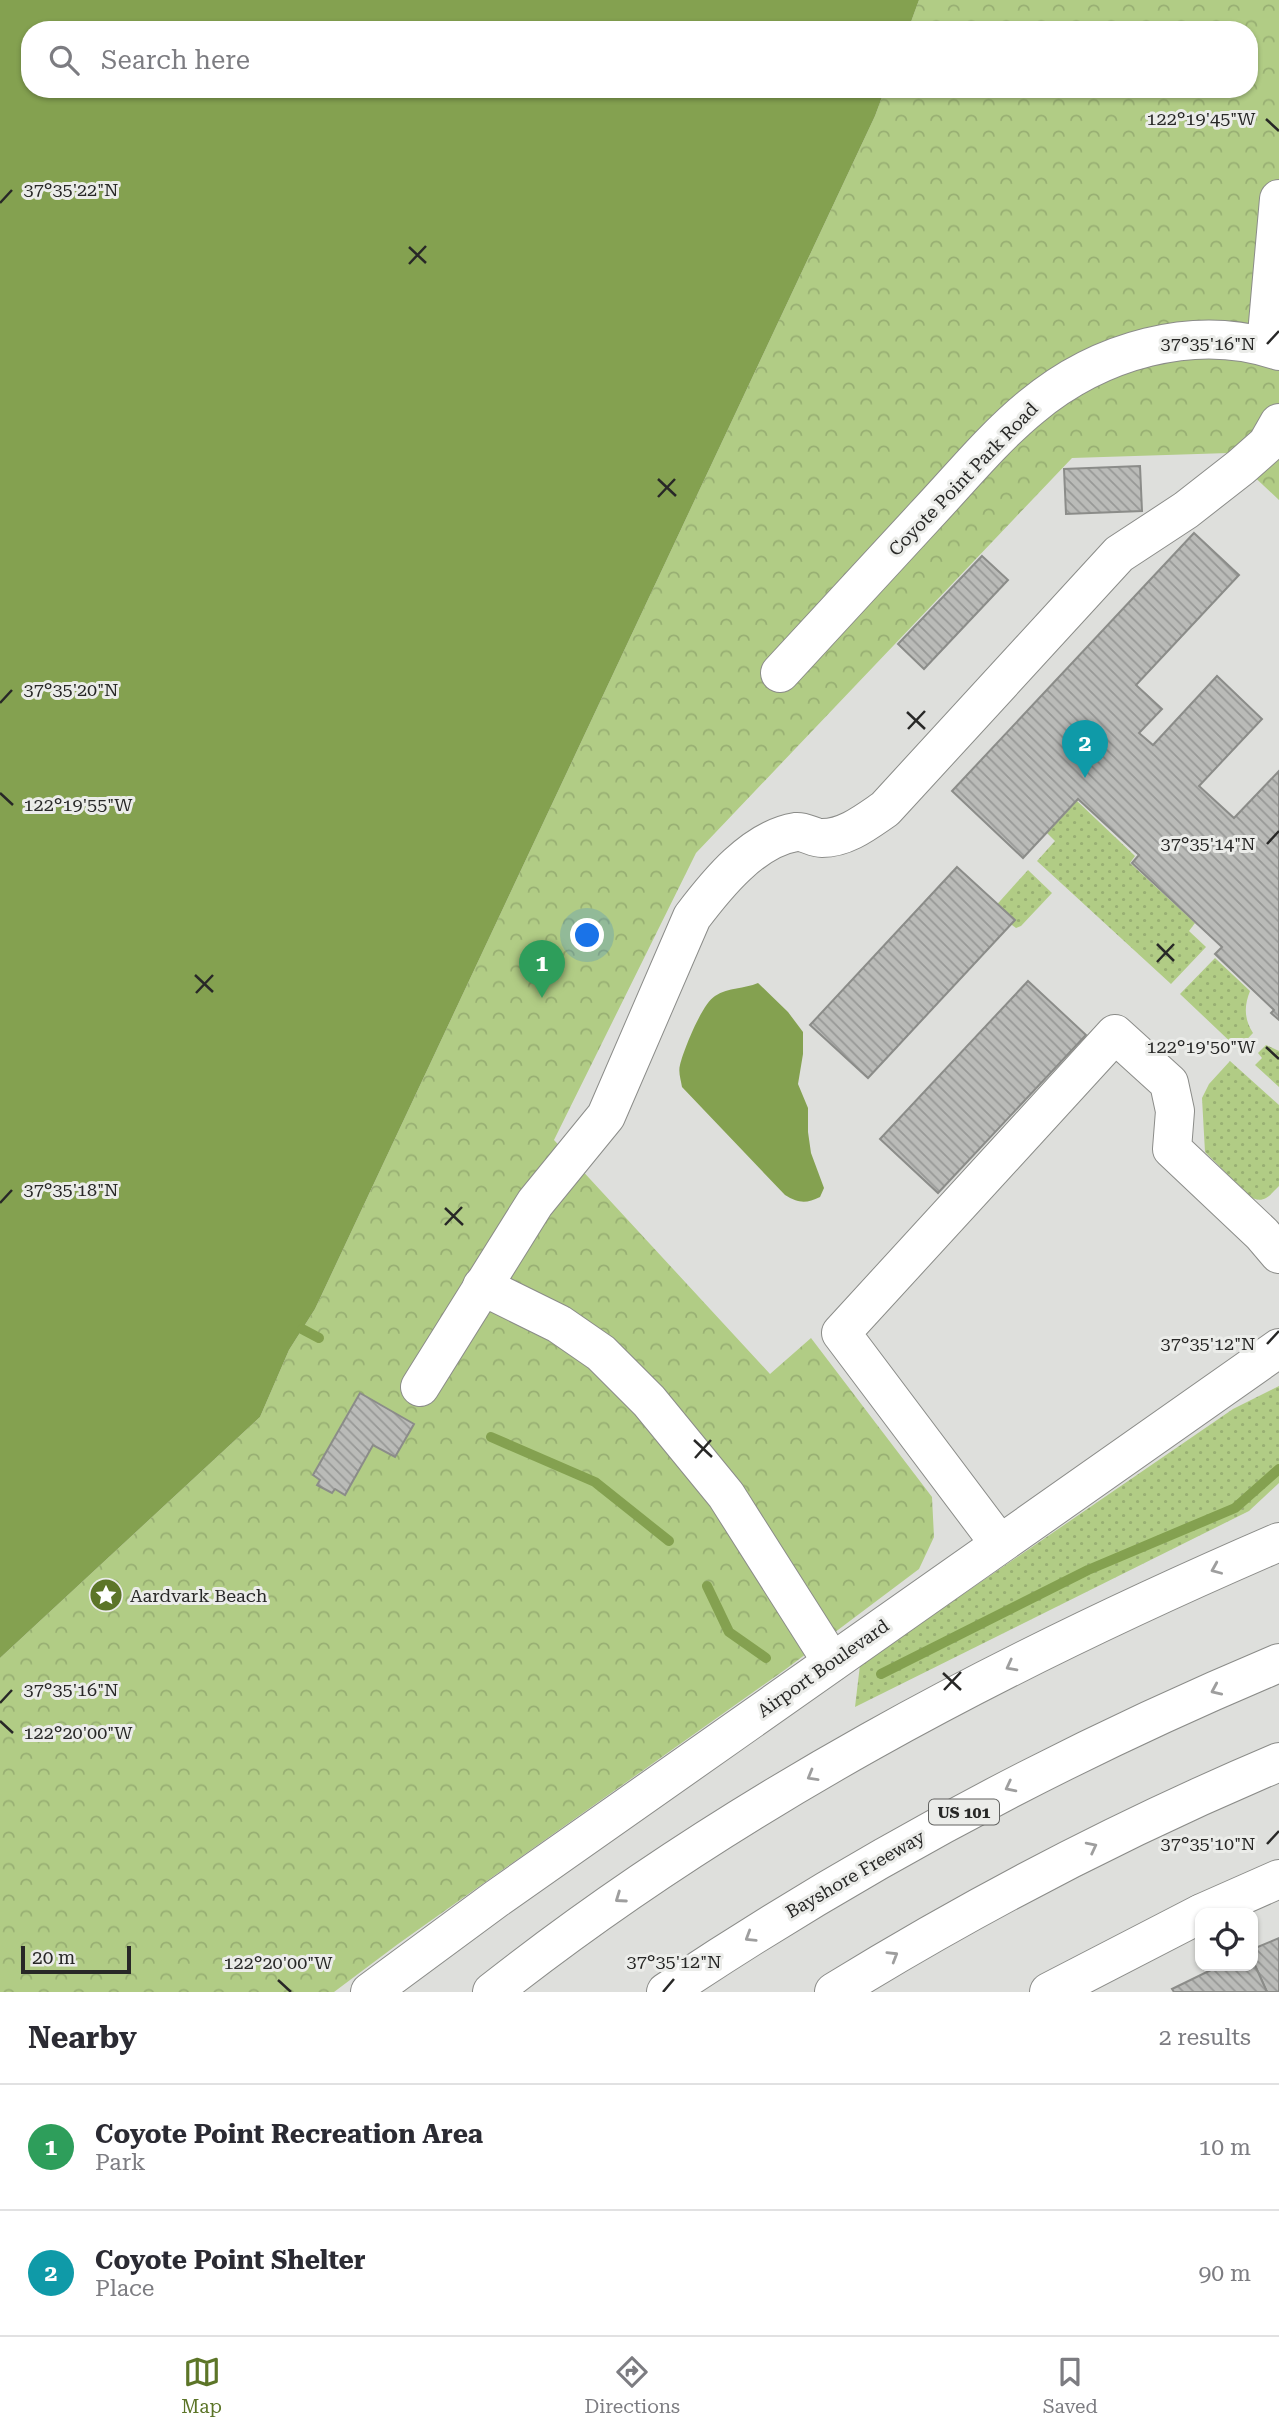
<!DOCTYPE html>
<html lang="en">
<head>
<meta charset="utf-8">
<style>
	body { margin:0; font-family:"Roboto Serif",serif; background:#f7f7f7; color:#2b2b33 }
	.controls { position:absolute; right:21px; bottom:21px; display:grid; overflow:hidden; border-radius:14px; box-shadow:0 2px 5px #0004 }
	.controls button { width:63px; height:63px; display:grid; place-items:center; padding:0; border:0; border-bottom:2px solid #e1e1e2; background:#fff; color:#2b2b33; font:35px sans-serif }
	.scale { position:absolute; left:21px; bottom:18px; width:110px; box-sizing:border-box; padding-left:7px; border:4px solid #282827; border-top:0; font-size:19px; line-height:24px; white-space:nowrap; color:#282827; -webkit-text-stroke:5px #ebece9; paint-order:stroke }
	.you { position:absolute; left:588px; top:936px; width:24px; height:24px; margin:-18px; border:5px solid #fff; border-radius:50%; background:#1a73e8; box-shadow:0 0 0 10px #1a73e833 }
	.badge { display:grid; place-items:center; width:46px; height:46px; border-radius:50%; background:#5c7528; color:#fff; font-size:23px; font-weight:700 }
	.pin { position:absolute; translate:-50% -58px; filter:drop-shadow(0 2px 4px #0008) }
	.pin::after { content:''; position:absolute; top:37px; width:24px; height:21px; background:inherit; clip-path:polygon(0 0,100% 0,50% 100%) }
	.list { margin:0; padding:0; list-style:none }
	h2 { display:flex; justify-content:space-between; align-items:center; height:91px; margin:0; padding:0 28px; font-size:30px }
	h2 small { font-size:23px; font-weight:400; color:#7c7c81 }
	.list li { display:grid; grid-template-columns:46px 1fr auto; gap:21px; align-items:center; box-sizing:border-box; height:126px; padding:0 28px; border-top:2px solid #e1e1e2 }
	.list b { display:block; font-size:26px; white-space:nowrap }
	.list p { margin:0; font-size:23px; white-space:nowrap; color:#7c7c81 }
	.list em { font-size:23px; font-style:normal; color:#7c7c81 }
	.icon { flex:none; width:38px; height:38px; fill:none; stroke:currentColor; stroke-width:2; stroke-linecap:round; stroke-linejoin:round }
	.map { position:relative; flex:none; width:1279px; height:1992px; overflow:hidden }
	.search { position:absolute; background:#fff; box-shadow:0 2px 5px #0004; left:21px; right:21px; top:21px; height:77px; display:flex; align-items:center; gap:18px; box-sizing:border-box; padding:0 24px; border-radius:28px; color:#7c7c81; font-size:26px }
	.sheet { height:343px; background:#fff }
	nav { display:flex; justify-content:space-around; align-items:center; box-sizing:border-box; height:98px; border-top:2px solid #e1e1e2; background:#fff; font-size:19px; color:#7c7c81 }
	nav a { display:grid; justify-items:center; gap:4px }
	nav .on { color:#5c7528 }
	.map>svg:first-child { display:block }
	.grass { fill:url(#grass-dots) }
	.forest { fill:url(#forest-crowns) }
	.water { fill:#84a150 }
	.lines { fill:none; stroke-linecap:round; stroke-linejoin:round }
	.stream { stroke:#84a150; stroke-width:10 }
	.building { fill:url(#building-back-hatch); stroke:#8b8c89; stroke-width:2 }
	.minor-casing { stroke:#8b8c89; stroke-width:40 }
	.major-casing { stroke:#8b8c89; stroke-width:40 }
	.highway-casing { stroke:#8b8c89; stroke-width:40 }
	.minor { stroke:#fff; stroke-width:38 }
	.major { stroke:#fff; stroke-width:38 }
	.highway { stroke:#fff; stroke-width:38 }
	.oneway { stroke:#9e9e9e }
	.ticks { fill:none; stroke:#282827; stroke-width:2.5 }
	.labels { text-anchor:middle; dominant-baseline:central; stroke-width:6; stroke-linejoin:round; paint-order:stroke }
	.shield { fill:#ebece9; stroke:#626361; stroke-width:2 }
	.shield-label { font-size:16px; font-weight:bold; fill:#282827 }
	.street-label { font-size:18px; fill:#282827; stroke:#ebece9 }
	.poi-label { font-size:18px; fill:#282827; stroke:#ebece9; text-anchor:start }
	.ticks-label { font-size:18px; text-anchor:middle; fill:#282827; stroke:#ebece9; stroke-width:6; stroke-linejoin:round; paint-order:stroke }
</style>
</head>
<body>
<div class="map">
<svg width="1279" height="1992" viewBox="0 0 1279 1992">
	<defs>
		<pattern id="grass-dots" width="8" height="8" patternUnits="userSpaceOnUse" patternTransform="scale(1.75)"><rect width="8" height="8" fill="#b1cc85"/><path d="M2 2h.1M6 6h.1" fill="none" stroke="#98af73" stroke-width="1.8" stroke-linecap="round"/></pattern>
		<pattern id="forest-crowns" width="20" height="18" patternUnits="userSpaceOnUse" patternTransform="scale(1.75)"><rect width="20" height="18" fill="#b1cc85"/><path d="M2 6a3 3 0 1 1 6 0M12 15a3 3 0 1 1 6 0" fill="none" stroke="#98af73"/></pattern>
		<pattern id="building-back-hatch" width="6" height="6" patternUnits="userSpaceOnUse" patternTransform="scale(1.75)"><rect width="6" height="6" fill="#babbb8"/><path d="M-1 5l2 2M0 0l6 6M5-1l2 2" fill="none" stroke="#979896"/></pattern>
	</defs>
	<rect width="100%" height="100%" fill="#dedfdc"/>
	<g class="grass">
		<path d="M1077,801l58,55 -5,7 65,60 -6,8 17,16 -35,37 -134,-123 18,-20 -8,-8z"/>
		<path d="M1028,870l24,23 -31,33 -5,2 -24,-18z"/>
		<path d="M1215,958l35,33c-6,15 -6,28 3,42l-15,16 -58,-55z"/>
		<path d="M1266,1045l13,6v36l-24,-22 7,-7 -4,-5z"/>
		<path d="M1230,1061l49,44v81c-10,10 -15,18 -29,11l-45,-45 -3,-54 7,-14z"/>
		<path d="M1279,1386v97l-30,28 -394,196 5,-42 373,-256z"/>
	</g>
	<path class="forest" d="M919,0h360v500l-50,-47 -157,5 -376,395 -142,287 216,234 41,-36 121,159 2,40 -15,32 -133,100 -388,275 -64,48h-334v-334l260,-241 29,-67 26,-41 560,-1193 10,-27h364v-59h-341z"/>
	<g class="water">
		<path d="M0,0h919l-11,30h-878v59h855l-10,27 -560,1193 -26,41 -29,67 -260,241z"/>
		<path d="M758,983l30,29 15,20v22l-5,30 10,24v24l3,21 13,35 -4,9c-14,7 -22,6 -35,-2l-103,-108c-1,-7 -4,-15 -2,-22 4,-16 22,-61 35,-69 14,-9 29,-7 43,-13z"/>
	</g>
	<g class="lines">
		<g class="stream">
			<path d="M302,1329l17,9"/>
			<path d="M491,1437l104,45 74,59"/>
			<path d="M707,1586l22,46 37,26"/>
			<path d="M881,1674l207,-104 147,-62 44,-39"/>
		</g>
	</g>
	<g class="building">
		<path d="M1140,466l2,45 -76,3 -2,-45z"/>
		<path d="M1194,533l45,42 -103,110 26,24 -23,24 14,12 64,-69 45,43 -63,67 35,32 45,-47v249l-8,-7 3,-3 -59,-56 7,-7 -90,-84 7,-8 -61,-56 -55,59 -71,-67z"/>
		<path d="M982,556l26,24 -84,89 -26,-25z"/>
		<path d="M957,867l58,53 -147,158 -58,-53z"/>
		<path d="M1028,981l58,54 -148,158 -58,-54z"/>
		<path d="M360,1393l54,31 -19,33 -22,-12 -28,50 -10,-6 -3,4 -15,-8 3,-5 -7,-5z"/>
		<path d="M1279,1938v54h-12l-14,-31v-12z"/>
		<path d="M1253,1961l14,31h-93l-2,-3 47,-23h34z"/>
	</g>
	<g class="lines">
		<defs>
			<g id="minor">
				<path d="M1266,346l13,-147"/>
				<path d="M780,673c48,-52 96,-104 144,-156 35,-37 68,-78 107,-110 67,-56 163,-85 248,-56"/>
				<path d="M482,1286l77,38 42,29 48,48 77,94 106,167"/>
				<path d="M420,1387l115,-184 71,-87 86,-199c25,-33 61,-78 104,-85 9,-1 17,6 26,6 24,0 44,-16 63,-29l234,-255 67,-44 55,-43 26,-23 12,-21"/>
				<path d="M999,1543l-158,-210 274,-299 54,49 6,28 -3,38 90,85 17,20"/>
				<path d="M1202,1913l77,-34"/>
				<path d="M1049,1992l151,-78"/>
			</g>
			<path id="major" d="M370,1992l126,-93 783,-551"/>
			<g id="highway">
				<path d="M492,1992c238,-188 509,-330 787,-450"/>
				<path d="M666,1992c196,-131 396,-238 613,-329"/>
				<path d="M834,1992c143,-88 291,-165 445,-230"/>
			</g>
		</defs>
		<use href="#minor" class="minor-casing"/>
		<use href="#major" class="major-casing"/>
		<use href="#highway" class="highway-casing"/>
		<use href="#minor" class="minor"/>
		<use href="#major" class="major"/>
		<use href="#highway" class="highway"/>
	</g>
	<defs><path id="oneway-chevron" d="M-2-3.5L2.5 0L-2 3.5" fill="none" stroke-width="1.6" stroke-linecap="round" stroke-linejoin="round" transform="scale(1.75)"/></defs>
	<g class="oneway">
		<use href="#oneway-chevron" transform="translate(1216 1569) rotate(157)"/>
		<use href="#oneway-chevron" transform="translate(1011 1666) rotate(152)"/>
		<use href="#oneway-chevron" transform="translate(1216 1690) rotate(156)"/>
		<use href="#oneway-chevron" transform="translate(812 1776) rotate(150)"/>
		<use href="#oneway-chevron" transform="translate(1010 1787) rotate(153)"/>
		<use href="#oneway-chevron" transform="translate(1092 1847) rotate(-27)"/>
		<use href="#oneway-chevron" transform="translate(620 1898) rotate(145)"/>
		<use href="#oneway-chevron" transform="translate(750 1937) rotate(148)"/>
		<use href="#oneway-chevron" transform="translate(893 1956) rotate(-31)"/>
	</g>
	<path class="ticks" d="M1266,119l13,12M0,203l12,-13M409,247l17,16M409,264l17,-18M1267,344l12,-13M658,479l18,17M658,497l17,-18M0,703l12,-13M907,712l18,17M908,729l17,-18M0,793l13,12M1267,844l12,-13M1157,944l17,17M1157,962l17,-18M195,975l18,17M196,993l17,-18M1266,1047l13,12M0,1203l12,-13M445,1208l18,17M445,1225l17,-18M1267,1344l12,-13M694,1440l18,17M695,1458l16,-18M943,1673l18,17M944,1690l17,-18M0,1703l12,-13M0,1721l13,12M1267,1844l12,-13M278,1980l13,12M663,1992l11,-13"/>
	<defs>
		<symbol id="sight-disc" viewBox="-11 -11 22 22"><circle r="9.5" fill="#5c7528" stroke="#ebece9"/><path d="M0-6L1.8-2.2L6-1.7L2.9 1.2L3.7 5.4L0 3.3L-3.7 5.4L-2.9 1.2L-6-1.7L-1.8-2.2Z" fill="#fff"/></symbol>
	</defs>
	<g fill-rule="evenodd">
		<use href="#sight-disc" x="87" y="1576" width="38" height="38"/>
	</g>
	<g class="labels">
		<rect class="shield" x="929" y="1799.5" width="70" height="25" rx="5"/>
		<g class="shield-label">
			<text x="964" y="1812">US 101</text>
		</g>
		<g class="street-label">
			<text transform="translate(963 479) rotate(-46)">Coyote Point Park Road</text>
			<text transform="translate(823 1668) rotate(-35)">Airport Boulevard</text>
			<text transform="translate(855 1874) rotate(-30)">Bayshore Freeway</text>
		</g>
		<g class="poi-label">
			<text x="130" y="1595">Aardvark Beach</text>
		</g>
	</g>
	<g class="ticks-label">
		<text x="1201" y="125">122°19'45"W</text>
		<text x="71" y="196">37°35'22"N</text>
		<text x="1208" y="350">37°35'16"N</text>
		<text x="71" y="696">37°35'20"N</text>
		<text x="78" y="811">122°19'55"W</text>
		<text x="1208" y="850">37°35'14"N</text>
		<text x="1201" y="1053">122°19'50"W</text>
		<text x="71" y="1196">37°35'18"N</text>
		<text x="1208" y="1350">37°35'12"N</text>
		<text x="71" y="1696">37°35'16"N</text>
		<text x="78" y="1739">122°20'00"W</text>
		<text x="1208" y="1850">37°35'10"N</text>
		<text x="674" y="1968">37°35'12"N</text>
		<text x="278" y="1969">122°20'00"W</text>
	</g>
</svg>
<div class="controls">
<button><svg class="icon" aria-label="locate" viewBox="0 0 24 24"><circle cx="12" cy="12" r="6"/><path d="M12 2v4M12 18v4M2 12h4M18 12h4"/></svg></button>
</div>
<div class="scale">20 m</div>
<div class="you"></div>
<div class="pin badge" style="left:542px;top:998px;background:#2e9e5b">1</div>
<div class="pin badge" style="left:1085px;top:778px;background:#0f9aa8">2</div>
<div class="search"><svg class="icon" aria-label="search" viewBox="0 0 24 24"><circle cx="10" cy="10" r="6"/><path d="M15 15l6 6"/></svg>Search here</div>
</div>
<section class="sheet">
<h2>Nearby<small>2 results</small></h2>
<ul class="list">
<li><span class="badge" style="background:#2e9e5b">1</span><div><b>Coyote Point Recreation Area</b><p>Park</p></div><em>10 m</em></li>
<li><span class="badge" style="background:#0f9aa8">2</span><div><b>Coyote Point Shelter</b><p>Place</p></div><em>90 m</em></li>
</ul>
</section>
<nav>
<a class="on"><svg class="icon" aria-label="map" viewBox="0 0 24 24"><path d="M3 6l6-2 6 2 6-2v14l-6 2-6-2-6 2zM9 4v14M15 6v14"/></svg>Map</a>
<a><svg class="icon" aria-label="directions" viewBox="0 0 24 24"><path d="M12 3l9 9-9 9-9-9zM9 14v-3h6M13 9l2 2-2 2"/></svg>Directions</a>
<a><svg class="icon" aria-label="saved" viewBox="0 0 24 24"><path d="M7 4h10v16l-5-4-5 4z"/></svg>Saved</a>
</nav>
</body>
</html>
